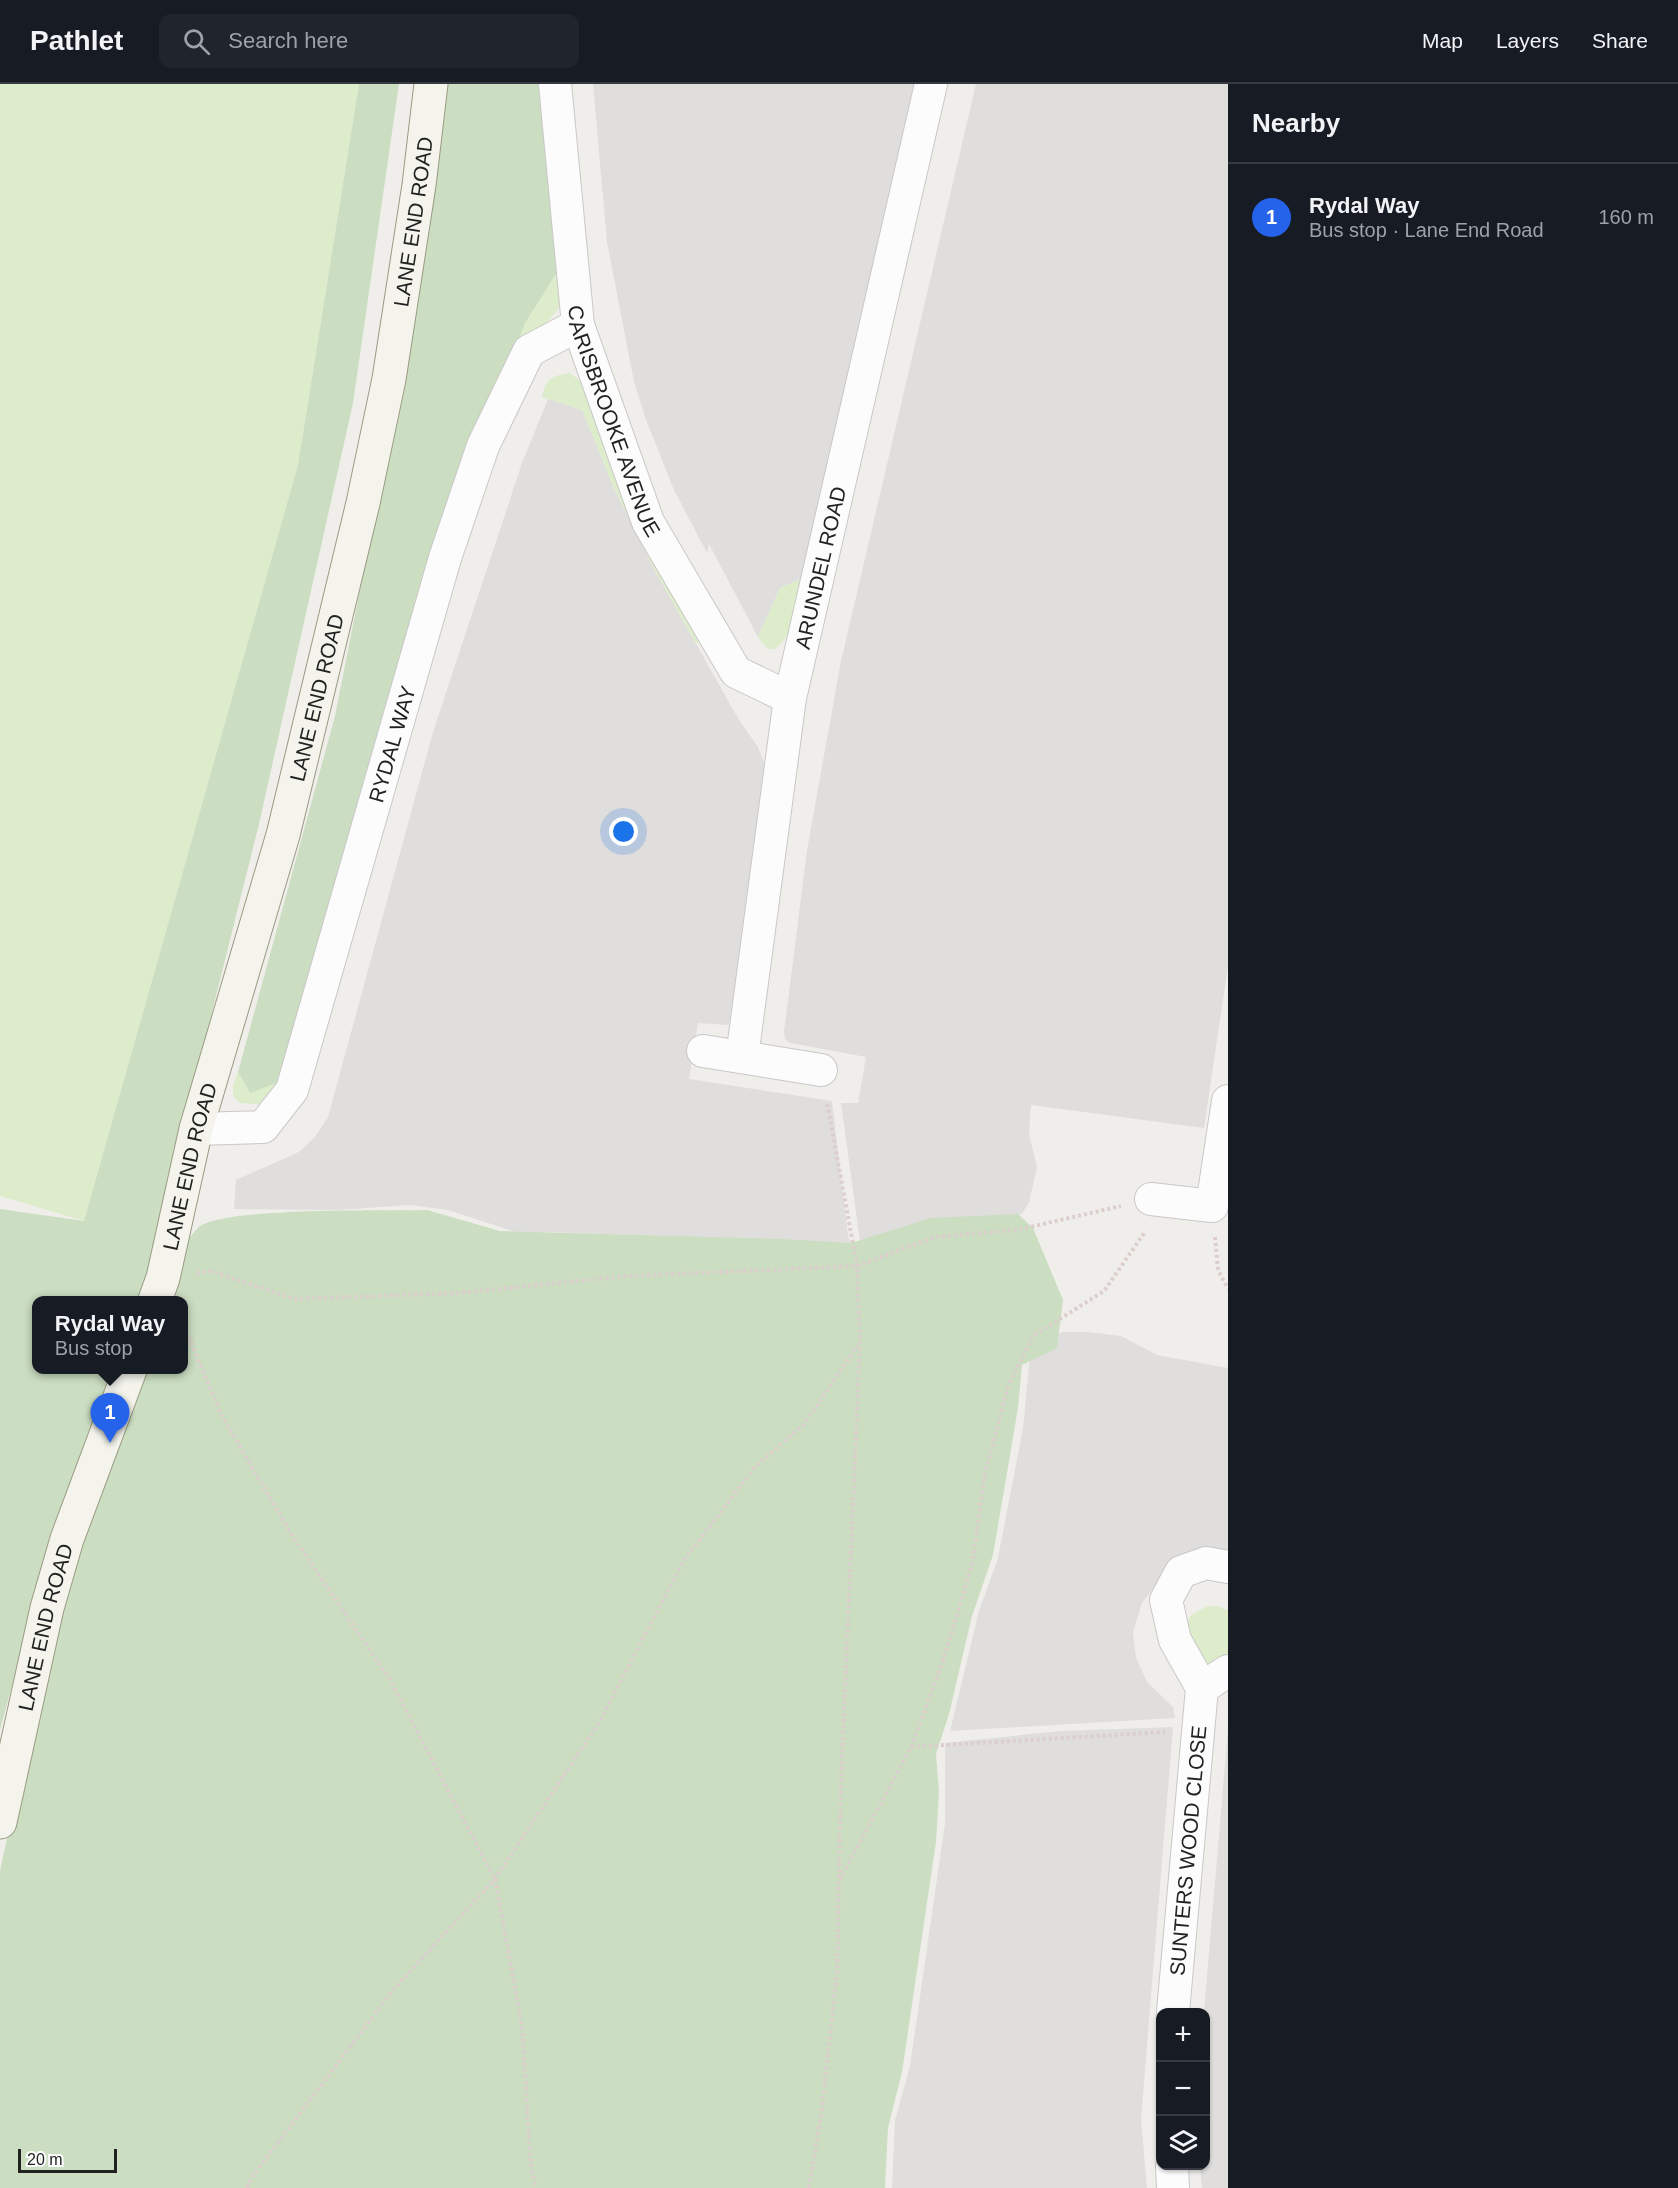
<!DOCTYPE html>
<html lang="en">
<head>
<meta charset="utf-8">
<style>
	body { margin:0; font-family:Helvetica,sans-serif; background:#20242c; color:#f1f3f6 }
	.controls { position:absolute; right:18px; bottom:18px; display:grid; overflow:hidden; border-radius:12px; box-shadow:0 2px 4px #0004 }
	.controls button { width:54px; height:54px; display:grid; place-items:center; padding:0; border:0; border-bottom:2px solid #363941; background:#171b24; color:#f1f3f6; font:30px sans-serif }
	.scale { position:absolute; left:18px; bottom:15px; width:99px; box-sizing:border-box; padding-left:6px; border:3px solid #222; border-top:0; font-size:16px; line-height:21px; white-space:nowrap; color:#222; -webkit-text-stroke:4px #fff; paint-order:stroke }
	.you { position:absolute; left:624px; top:748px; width:21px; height:21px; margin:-15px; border:4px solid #fff; border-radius:50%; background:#1a73e8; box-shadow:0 0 0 9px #1a73e833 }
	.badge { display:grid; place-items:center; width:39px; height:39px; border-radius:50%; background:#2563eb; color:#fff; font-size:20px; font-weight:700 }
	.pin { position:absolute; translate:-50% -50px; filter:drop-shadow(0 2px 3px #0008) }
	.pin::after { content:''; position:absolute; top:32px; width:21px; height:18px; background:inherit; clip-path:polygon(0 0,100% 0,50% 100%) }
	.popup { position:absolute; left:32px; top:1212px; width:156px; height:78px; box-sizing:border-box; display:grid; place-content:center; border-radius:12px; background:#171b24; filter:drop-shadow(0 2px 4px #0005); font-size:20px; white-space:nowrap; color:#9ea1a6 }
	.popup b { font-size:22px; color:#f1f3f6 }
	.popup::after { content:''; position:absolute; left:50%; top:100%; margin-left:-12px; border:12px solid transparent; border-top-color:#171b24 }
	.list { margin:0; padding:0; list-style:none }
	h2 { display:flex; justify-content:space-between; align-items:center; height:78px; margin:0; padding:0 24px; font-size:26px }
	h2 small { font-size:20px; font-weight:400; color:#9ea1a6 }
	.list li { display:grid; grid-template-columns:39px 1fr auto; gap:18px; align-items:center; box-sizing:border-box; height:108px; padding:0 24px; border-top:2px solid #363941 }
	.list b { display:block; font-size:22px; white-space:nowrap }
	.list p { margin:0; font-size:20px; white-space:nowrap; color:#9ea1a6 }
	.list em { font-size:20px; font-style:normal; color:#9ea1a6 }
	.icon { flex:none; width:33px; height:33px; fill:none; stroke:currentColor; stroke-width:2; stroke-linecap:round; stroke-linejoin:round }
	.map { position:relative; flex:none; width:1228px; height:2104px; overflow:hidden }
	header { display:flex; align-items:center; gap:36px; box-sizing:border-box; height:84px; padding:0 30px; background:#171b24; border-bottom:2px solid #363941 }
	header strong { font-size:28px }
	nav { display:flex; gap:33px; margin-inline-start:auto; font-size:21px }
	.search { width:420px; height:54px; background:#20242c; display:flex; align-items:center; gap:15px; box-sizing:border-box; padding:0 21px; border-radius:12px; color:#9ea1a6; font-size:22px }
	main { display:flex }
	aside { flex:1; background:#171b24 }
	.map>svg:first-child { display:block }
	.residential { fill:#dfdedc }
	.grass { fill:#ddeccb }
	.forest { fill:#cbdec1 }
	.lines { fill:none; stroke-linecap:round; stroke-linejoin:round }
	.street-casing { stroke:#c9c8c7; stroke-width:34 }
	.secondary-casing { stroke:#999a82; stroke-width:35 }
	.path { stroke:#dccecd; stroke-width:4; stroke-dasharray:3 3; stroke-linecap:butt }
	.street { stroke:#fdfcfc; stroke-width:32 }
	.secondary { stroke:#f4f4ed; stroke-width:33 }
	.labels { text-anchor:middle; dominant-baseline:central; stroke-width:4.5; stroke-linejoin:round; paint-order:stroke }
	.street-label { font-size:21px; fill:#222; stroke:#fff }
</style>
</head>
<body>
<header>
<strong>Pathlet</strong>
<div class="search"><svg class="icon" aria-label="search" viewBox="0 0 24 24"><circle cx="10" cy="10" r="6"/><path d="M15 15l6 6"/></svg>Search here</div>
<nav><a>Map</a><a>Layers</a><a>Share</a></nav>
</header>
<main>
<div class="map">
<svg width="1228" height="2104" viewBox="0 0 1228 2104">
	<rect width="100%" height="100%" fill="#f0eeeb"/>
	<g class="residential">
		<path d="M593,0h322l-114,495 -21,9 -22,49 -49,-93 -2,9 -33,-63 -29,-73 -11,-35 -27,-140z"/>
		<path d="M976,0h252v882l-24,162 -173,-23 -2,29 8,33 -8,35 -7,12 -83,5 -79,23 -19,-139h17l8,-46 -76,-14 -5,-4 -1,-7 23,-182 34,-189z"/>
		<path d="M548,315l34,11 31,76 42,85 84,149 19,27 8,21 -31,238 -7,19 -30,-2 -9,56 143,22 16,136 3,6 -301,-11 -32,1 -70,-23 -38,-5 -72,5 -104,-1 2,-29 63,-28 16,-15 13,-20 105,-385 89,-269z"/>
		<path d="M1063,1248h25l33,4 36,19 71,13v194l-68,17 -18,24 -9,29 3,26 11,24 26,25 2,11 -225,13 29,-120 19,-53 25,-130 7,-72 18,-18z"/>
		<path d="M1173,1643l-32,392 6,69h-255l3,-68 15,-54 35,-243v-80l115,-12z"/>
		<path d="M1228,1645v459h-26l-2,-22h6v-154h-2z"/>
	</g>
	<g class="grass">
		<path d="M0,0h359l-61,381 -214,756 -84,-25z"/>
		<path d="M558,187l8,29 -31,36 -35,52 25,-65z"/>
		<path d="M569,289l12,8 125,254 -10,9 -41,-73 -42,-85 -31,-76 -40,-13c4,-18 9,-21 27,-24z"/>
		<path d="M801,495c-5,23 -6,55 -26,70h-8l-9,-12 22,-49z"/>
		<path d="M317,904l-26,90 -26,27 -25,-2 -7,-7v-10l5,-14 12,21z"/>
		<path d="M1208,1522h9l11,4v51c-14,3 -22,5 -34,-3l-8,-34 5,-9z"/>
	</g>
	<g class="forest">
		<path d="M359,0h40l-46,319 -94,421 -119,476h-104v70h80l-57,142 -59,218v-521l84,12 214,-756z"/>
		<path d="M444,0h99l15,187 -33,52 -68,177 -140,488 -41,95 -26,10 -12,-21 97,-356 71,-360z"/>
		<path d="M427,1126l73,21 282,8 69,4 80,-25 87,-4 15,14 30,72 -6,48 -35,17 -4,43 -25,147 -21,61 -23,98 -13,40 3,39 -3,49 -34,230 -14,56 -3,60h-885v-317l31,-145 50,-184 60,-172h43v-70h-20c8,-22 17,-57 35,-73 24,-20 189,-16 228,-17z"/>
	</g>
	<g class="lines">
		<defs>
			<g id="street">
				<path id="s1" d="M555,0l23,241 70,197 88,150 54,26"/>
				<path d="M703,967l118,19"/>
				<path id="s2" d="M742,973l48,-359 141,-614"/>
				<path id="s3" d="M196,1045l67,-2 29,-37 153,-532 38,-112 46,-95 49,-26"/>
				<path d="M1151,1115l61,7 16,-105"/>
				<path d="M1202,1604l26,-17"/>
				<path id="s4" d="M1173,1928l29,-324 -27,-48 -9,-40 15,-28 25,-9 22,4"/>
				<path d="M1172,2082l1,22"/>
			</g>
			<g id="secondary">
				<path id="s5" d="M155,1216l8,-22 33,-149 87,-294 80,-332 26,-124 30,-194 12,-101"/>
				<path id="s6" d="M0,1738l47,-214 20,-69 63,-169"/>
			</g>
		</defs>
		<use href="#street" class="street-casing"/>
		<use href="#secondary" class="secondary-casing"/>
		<g class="path">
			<path d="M1215,1153l3,33 10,19"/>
			<path d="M197,1189l13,-2 85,28 163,-6 170,-17 229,-10 78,-29 82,-7 104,-24"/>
			<path d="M184,1242l38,90 68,116 100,148 105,199 27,147 9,142 5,20"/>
			<path d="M911,1663l254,-15"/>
			<path d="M840,1795l71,-132 32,-86 29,-96 13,-91 23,-88 25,-50 71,-45 41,-59"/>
			<path d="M247,2104l4,-10 143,-189 101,-110 105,-158 84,-161 71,-93 49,-43 54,-79"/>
			<path d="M809,2104l12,-73 16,-143 4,-191 19,-438 -3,-77 -30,-164"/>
		</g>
		<use href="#street" class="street"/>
		<use href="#secondary" class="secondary"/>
	</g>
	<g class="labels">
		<g class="street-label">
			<text stroke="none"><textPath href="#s5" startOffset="1110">LANE END ROAD</textPath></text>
			<text stroke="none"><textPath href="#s1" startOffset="344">CARISBROOKE AVENUE</textPath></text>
			<text stroke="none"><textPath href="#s2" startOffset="496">ARUNDEL ROAD</textPath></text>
			<text stroke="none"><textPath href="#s5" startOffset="624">LANE END ROAD</textPath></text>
			<text stroke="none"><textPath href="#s3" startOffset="474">RYDAL WAY</textPath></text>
			<text stroke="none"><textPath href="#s5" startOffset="138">LANE END ROAD</textPath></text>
			<text stroke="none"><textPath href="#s6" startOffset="200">LANE END ROAD</textPath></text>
			<text stroke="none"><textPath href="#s4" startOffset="162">SUNTERS WOOD CLOSE</textPath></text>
		</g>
	</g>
</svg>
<div class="controls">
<button>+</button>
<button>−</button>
<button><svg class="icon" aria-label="layers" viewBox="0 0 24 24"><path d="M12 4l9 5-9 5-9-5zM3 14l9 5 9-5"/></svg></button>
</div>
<div class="scale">20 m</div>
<div class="you"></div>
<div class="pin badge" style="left:110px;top:1359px">1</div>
<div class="popup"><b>Rydal Way</b>Bus stop</div>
</div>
<aside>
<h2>Nearby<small></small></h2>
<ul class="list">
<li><span class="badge">1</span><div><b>Rydal Way</b><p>Bus stop · Lane End Road</p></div><em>160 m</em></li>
</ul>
</aside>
</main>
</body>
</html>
